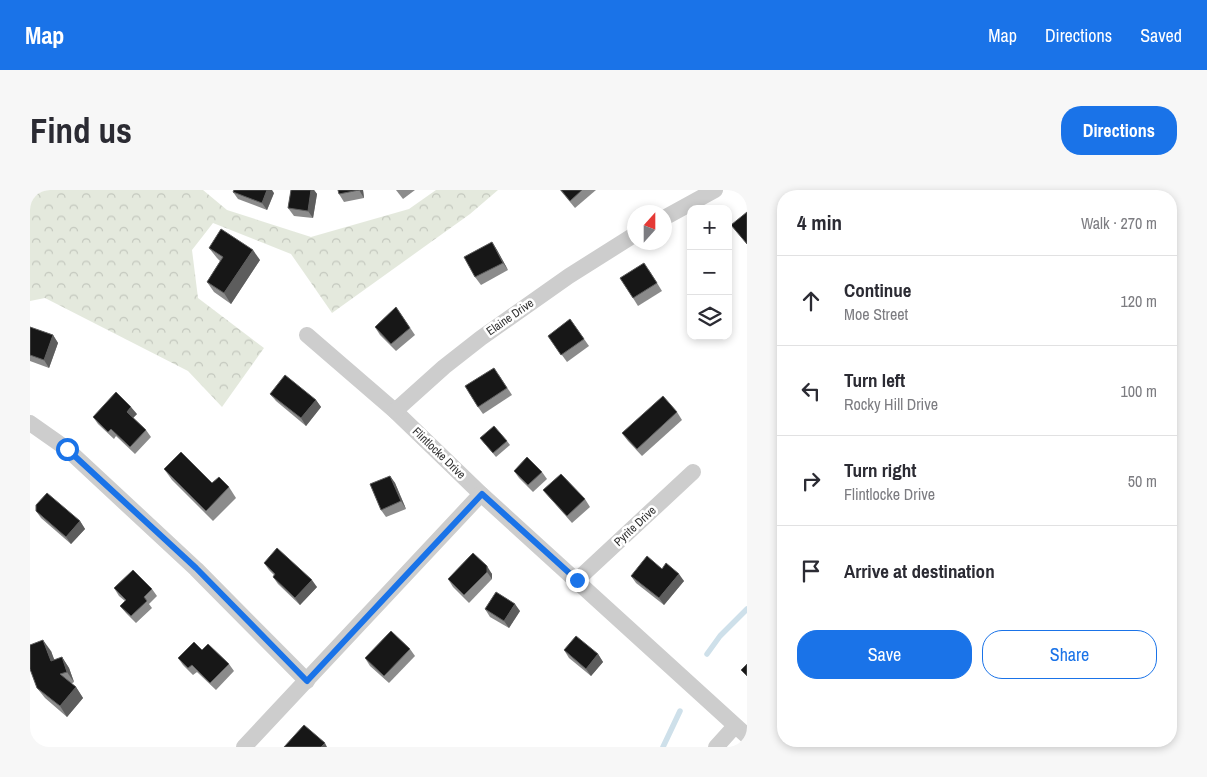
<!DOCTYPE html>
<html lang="en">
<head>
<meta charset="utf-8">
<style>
	body { margin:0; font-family:"Archivo Narrow",sans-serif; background:#f7f7f7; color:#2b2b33 }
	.controls { position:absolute; right:15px; top:15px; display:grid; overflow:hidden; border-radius:10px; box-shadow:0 2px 8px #0003 }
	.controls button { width:45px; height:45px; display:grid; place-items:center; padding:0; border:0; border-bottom:1px solid #e1e1e2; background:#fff; color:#2b2b33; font:25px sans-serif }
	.compass { position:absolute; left:597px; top:15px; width:45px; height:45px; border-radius:50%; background:#fff; box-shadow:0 2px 8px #0003; rotate:21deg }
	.stop { position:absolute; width:15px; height:15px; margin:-11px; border:4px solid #1a73e8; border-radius:50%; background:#fff }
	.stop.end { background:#1a73e8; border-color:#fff; box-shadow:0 1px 5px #0008 }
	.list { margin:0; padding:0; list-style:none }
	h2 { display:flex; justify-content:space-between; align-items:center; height:65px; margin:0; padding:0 20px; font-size:21px }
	h2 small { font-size:16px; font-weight:400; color:#7c7c81 }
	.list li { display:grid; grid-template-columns:32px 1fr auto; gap:15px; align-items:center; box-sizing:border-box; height:90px; padding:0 20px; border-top:1px solid #e1e1e2 }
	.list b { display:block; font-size:19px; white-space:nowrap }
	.list p { margin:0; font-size:16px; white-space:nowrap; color:#7c7c81 }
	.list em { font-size:16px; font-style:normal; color:#7c7c81 }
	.actions { display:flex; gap:10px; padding:15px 20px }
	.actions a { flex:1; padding:11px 0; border:1px solid #1a73e8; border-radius:20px; text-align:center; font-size:18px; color:#1a73e8 }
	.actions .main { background:#1a73e8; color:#fff }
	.icon { flex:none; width:28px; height:28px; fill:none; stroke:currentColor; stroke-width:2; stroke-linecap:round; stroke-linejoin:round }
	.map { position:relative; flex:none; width:717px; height:557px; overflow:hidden; border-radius:20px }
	header { display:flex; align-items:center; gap:30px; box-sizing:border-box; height:70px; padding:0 25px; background:#1a73e8; color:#fff }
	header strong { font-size:24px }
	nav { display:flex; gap:28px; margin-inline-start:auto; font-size:18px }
	.intro { display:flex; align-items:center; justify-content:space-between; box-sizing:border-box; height:120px; padding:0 30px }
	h1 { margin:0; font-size:35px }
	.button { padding:12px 22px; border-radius:20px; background:#1a73e8; color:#fff; font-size:18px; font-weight:700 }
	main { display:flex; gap:30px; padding:0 30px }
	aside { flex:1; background:#fff; border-radius:20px; box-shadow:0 2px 8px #0003 }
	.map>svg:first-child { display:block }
	.forest { fill:url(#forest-crowns) }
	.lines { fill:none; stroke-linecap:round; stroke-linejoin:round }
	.stream { stroke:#cee0ea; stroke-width:5.5 }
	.street { stroke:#cdcdcd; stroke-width:16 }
	.wall { fill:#8b8b8b }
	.shaded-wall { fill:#5d5d5d }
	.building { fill:#171717; stroke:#5d5d5d }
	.route { stroke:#1a73e8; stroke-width:6 }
	.labels { text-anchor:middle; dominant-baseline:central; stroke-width:5; stroke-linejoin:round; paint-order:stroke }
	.street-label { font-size:12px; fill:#303030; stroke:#fff }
</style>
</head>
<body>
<header>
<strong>Map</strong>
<nav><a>Map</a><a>Directions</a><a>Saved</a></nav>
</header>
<div class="intro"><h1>Find us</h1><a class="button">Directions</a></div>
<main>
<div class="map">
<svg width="717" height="557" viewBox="0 0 717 557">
	<defs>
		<pattern id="forest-crowns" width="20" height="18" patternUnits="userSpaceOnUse" patternTransform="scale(1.25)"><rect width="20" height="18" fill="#e4e9dd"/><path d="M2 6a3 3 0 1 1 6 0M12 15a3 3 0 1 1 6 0" fill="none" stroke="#c4c8be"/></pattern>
	</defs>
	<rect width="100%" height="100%" fill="#fff"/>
	<path class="forest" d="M0,0h173l24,20 84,27 98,-28 27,-19h62l-28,24 -138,99 -41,-59 -78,-31 -21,27 6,48 66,50 -42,59 -34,-36 -143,-73 -15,3z"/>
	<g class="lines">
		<g class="stream">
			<path d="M677,464l13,-18 27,-27"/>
			<path d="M633,557l17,-36"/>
		</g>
		<g class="street">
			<path d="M634,28l51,-28"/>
			<path d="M277,145l88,76 86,83 266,242"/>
			<path d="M365,221l49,-44 37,-29 88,-62 65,-41"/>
			<path d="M0,233l37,26 129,120 111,112"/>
			<path d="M547,390l116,-108"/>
			<path d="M214,557l237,-253"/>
			<path d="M686,557l19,-21"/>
		</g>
	</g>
	<g class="wall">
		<path d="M261,0h23l3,4 -4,24 -19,-2 -6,-8z"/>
		<path d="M308,0h25l1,8 -20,4 -5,-8z"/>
		<path d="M366,0h19l-12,9z"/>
		<path d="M530,0h36l-21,18z"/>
		<path d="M203,2l41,1 -7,17 -29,-11z"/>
		<path d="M462,52l5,8 11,20 -27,15 -6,-8z"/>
		<path d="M179,58l51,12 -29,44 -17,-12 -7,-10 13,-21 -3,-3z"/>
		<path d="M619,80l13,21 -24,15 -5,-8z"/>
		<path d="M366,117l19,28 -19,16 -16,-16 -5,-8z"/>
		<path d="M540,129l19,27 -22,16 -19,-26z"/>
		<path d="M0,137l23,8 5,8 -9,25 -19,-7z"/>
		<path d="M469,185l13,20 -29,19 -5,-7z"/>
		<path d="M240,204l46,6 5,7 -15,19 -30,-25z"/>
		<path d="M647,222l5,8 -40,36 -14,-15 -6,-8z"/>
		<path d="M107,224l-4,4 13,12 5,7 -16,17 -19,-18 -2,3 -16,-15 -5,-7z"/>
		<path d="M450,248l27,3 3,4 -14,12z"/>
		<path d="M134,279l65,18 7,11 -23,23 -41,-41z"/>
		<path d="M484,281l28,1 5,7 -14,13 -14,-14z"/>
		<path d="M360,286l5,7 11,26 -20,8 -5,-7z"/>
		<path d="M513,300l42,9 5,8 -18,16 -23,-26z"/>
		<path d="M6,321l44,10 5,8 -14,15 -30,-26z"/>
		<path d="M443,363l19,21v5l-23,24 -16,-16 -5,-8z"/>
		<path d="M234,373l53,24 -17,18 -22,-21 -5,-7 1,-2 -5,-5z"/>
		<path d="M632,379l22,12 -20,24 -28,-22 -5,-7z"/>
		<path d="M84,398l38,1 5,7 -8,8 3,4 -16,15 -10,-10 -6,-7 5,-5 -6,-5z"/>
		<path d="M455,419l35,2 -11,17 -19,-11z"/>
		<path d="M380,459l5,7 -26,27 -19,-17 -5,-8z"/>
		<path d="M172,460l27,14 5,7 -18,19 -19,-18 -4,3 -10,-10 -5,-7z"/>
		<path d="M534,460l34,4 5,8 -12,14 -22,-18z"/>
		<path d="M21,461l3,9 8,-3 7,11 5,14 -3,2 5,3 7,11 -16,19 -22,-19 -8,-10z"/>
	</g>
	<g class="shaded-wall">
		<path d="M237,0h5l2,3 -7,17 -5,-7z"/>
		<path d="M281,0h3l3,4 -4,24 -5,-7z"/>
		<path d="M329,0h4l1,8z"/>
		<path d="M462,52l5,8 11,20 -5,-7z"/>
		<path d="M223,60l7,10 -29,44 -7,-11z"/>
		<path d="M23,145l5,8 -9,25 -5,-8z"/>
		<path d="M286,210l5,7 -15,19 -5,-8z"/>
		<path d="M101,217l6,7 -5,5 -5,-7z"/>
		<path d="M360,286l5,7 11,26 -5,-8z"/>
		<path d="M50,331l5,8 -14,15 -5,-7z"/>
		<path d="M457,376l5,8v5l-5,-7z"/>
		<path d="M649,384l5,7 -20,24 -5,-7z"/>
		<path d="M282,390l5,7 -17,18 -5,-7z"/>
		<path d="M485,414l5,7 -11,17 -5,-7z"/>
		<path d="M13,450l8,11 8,21 -8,-11z"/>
		<path d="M568,464l5,8 -12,14 -5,-7z"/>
		<path d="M32,467l7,11 5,14 -7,-10z"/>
		<path d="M46,497l7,11 -16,19 -7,-11z"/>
		<path d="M295,553l2,4h-6z"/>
	</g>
	<g class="building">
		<path d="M204,0h33l-5,13 -29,-11z"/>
		<path d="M261,0h20l-3,21 -20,-3z"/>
		<path d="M308,0h21l-20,4z"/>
		<path d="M531,0h21l-12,11z"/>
		<path d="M717,22v32l-16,-19z"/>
		<path d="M191,39l32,21 -29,43 -17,-11 16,-25 -14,-9z"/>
		<path d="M462,52l11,21 -28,14 -11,-20z"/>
		<path d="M614,73l13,20 -24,15 -13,-20z"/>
		<path d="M366,117l14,21 -19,16 -16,-17z"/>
		<path d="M540,129l14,20 -23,16 -13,-19z"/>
		<path d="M0,137l23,8 -9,25 -14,-5z"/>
		<path d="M464,178l13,20 -29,19 -13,-21z"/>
		<path d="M255,185l31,25 -15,18 -31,-24z"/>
		<path d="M86,202l15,15 -4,5 19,18 -16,17 -19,-18 -3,3 -15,-15z"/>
		<path d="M633,206l14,16 -40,37 -15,-16z"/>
		<path d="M464,236l13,15 -14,12 -13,-15z"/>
		<path d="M151,262l31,31 7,-6 10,10 -23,24 -42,-42z"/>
		<path d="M497,267l15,15 -14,13 -14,-14z"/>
		<path d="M531,284l24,25 -18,17 -24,-26z"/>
		<path d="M360,286l11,25 -20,9 -11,-26z"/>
		<path d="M17,303l33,28 -14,16 -30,-26v-6z"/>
		<path d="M247,358l35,32 -17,18 -22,-21 2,-3 -11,-11z"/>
		<path d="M443,363l14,13v6l-23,23 -16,-16z"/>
		<path d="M617,366l15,13 4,-6 13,11 -20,24 -28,-22z"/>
		<path d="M103,380l19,19 -8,8 3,4 -16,15 -11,-10 6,-6 -12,-12z"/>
		<path d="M466,402l19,12 -11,17 -19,-12z"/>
		<path d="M361,441l19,18 -26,27 -19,-18z"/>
		<path d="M546,446l22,18 -12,15 -22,-19z"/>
		<path d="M13,450l8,21 11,-4 5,15 -7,2 16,13 -16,19 -23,-18 -7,-19v-24z"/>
		<path d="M164,452l8,8 6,-6 21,20 -19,19 -18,-18 -4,3 -10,-10z"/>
		<path d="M717,474v12l-6,-6z"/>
		<path d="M274,535l21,18 -4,4h-37z"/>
	</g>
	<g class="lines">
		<path class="route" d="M37,259l129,119 111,113 175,-187 95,86"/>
	</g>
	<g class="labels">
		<g class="street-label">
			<text transform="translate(480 127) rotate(-35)">Elaine Drive</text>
			<text transform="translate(409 263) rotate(44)">Flintlocke Drive</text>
			<text transform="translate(605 336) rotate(-43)">Pyrite Drive</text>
		</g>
	</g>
</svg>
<div class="controls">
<button>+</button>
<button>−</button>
<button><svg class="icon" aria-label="layers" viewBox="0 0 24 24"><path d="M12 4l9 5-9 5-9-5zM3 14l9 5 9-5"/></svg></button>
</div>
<svg class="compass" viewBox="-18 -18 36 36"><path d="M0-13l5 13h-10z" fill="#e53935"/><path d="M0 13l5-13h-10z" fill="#7c7c81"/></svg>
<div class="stop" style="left:37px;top:259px"></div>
<div class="stop end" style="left:547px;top:390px"></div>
</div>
<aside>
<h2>4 min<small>Walk · 270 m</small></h2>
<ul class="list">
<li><svg class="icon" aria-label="ahead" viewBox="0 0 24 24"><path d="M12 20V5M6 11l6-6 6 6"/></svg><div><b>Continue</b><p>Moe Street</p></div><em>120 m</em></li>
<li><svg class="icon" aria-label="left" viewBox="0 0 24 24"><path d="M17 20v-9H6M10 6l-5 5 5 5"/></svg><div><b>Turn left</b><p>Rocky Hill Drive</p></div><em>100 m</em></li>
<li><svg class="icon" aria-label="right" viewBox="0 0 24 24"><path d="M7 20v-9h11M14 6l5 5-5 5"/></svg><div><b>Turn right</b><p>Flintlocke Drive</p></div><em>50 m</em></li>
<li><svg class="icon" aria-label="arrive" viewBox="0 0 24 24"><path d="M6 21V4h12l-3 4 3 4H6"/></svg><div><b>Arrive at destination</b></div></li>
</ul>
<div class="actions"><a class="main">Save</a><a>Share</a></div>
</aside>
</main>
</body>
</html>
